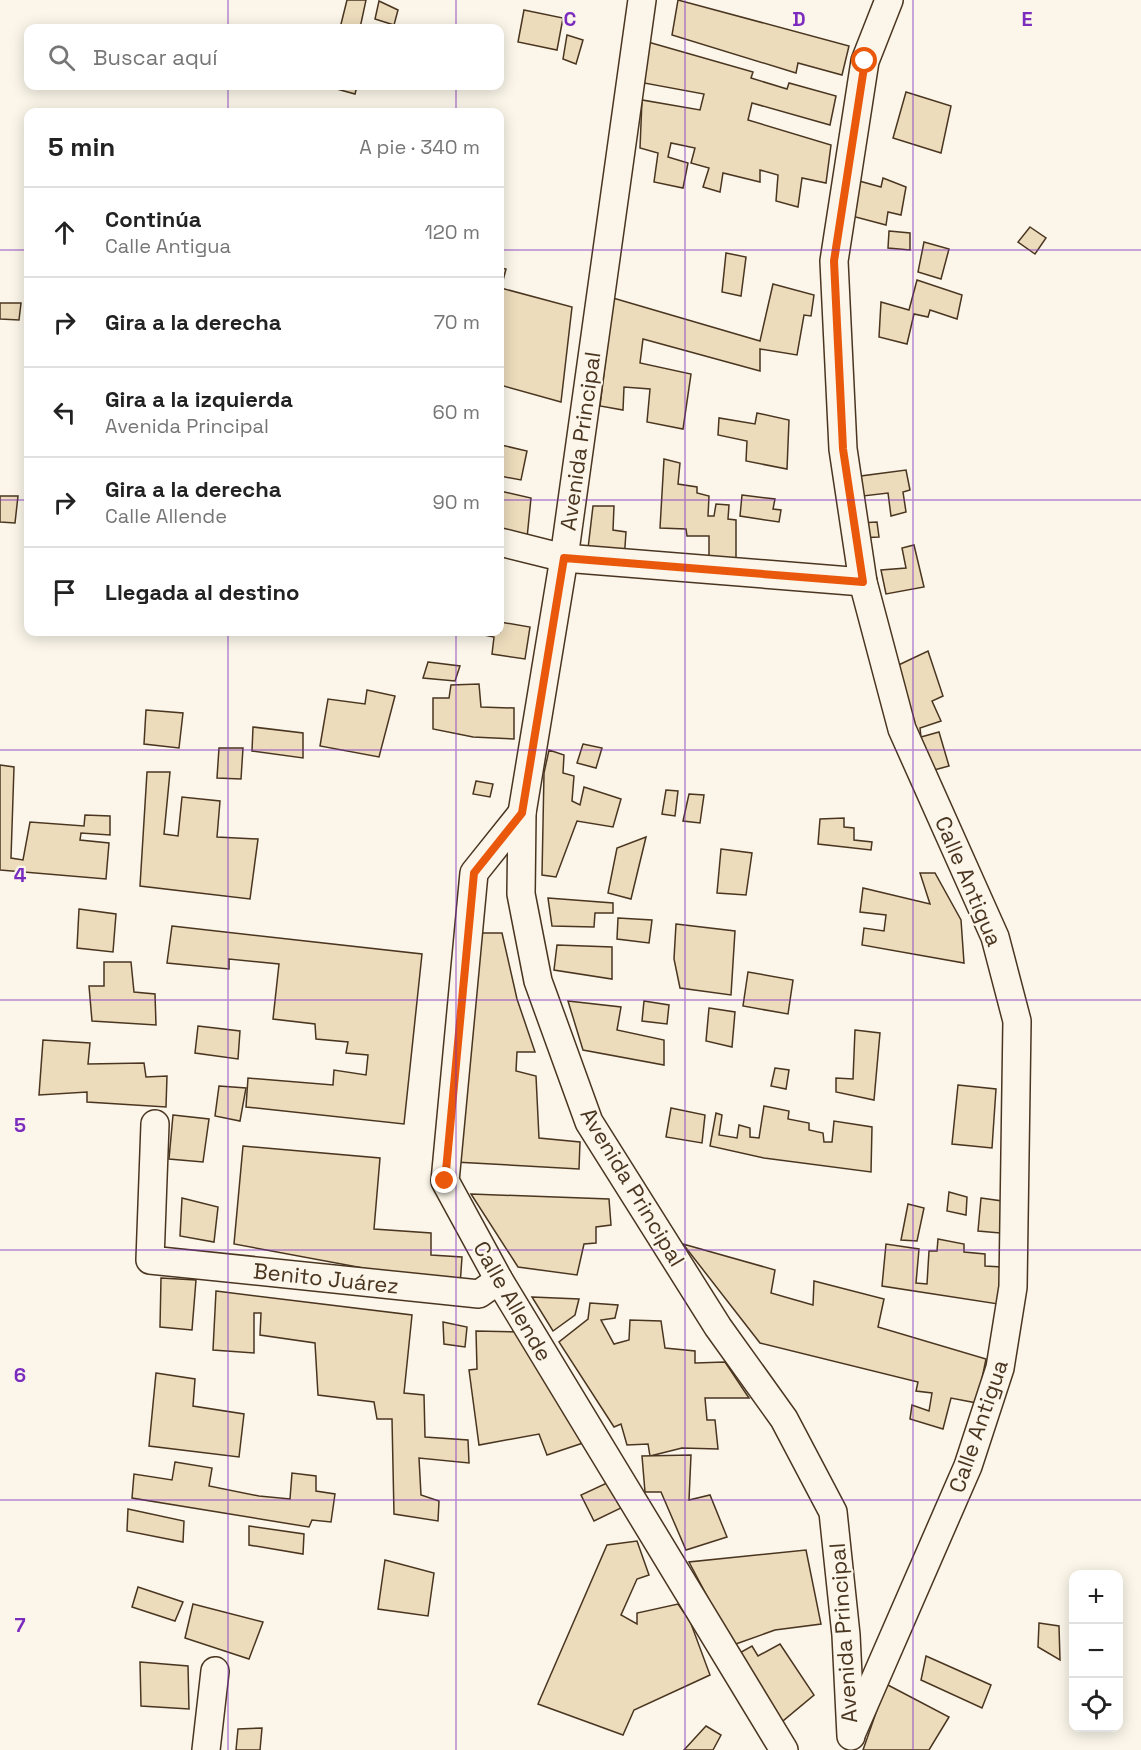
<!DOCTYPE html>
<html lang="es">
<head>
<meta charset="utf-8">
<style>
	body { margin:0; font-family:"Space Grotesk",sans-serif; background:#f6f6f6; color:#222 }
	.controls { position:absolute; right:18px; bottom:18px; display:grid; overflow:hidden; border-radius:12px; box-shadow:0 3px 15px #0003 }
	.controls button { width:54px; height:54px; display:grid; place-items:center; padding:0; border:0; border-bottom:2px solid #e0e0e0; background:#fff; color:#222; font:30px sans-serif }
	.stop { position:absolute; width:18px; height:18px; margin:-14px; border:4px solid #ea580c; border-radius:50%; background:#fff }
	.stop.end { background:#ea580c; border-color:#fff; box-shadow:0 2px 6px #0008 }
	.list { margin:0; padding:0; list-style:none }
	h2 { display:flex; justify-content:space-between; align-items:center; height:78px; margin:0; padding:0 24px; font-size:26px }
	h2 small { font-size:20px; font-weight:400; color:#767676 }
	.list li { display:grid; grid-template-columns:39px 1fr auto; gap:18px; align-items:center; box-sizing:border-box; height:90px; padding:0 24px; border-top:2px solid #e0e0e0 }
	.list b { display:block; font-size:22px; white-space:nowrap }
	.list p { margin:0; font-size:20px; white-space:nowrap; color:#767676 }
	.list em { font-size:20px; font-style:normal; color:#767676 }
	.icon { flex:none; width:33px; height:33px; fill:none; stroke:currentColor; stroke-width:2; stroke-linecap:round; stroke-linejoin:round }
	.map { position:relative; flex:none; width:1141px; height:1750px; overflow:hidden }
	.search { position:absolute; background:#fff; box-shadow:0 3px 15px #0003; left:24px; top:24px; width:480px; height:66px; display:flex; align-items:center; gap:15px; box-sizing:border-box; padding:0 21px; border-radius:12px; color:#767676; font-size:22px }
	.panel { position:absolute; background:#fff; box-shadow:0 3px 15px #0003; left:24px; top:108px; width:480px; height:528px; border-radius:12px }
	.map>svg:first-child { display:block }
	.building { fill:#ecdcbc; stroke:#4a3520; stroke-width:1.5 }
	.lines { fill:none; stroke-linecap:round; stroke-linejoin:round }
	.street-casing { stroke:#4a3520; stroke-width:30 }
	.street { stroke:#fbf6e9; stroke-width:27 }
	.route { stroke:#ea580c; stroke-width:8 }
	.grid { fill:none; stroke:#7b2cbf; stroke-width:1.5; stroke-opacity:0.55 }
	.labels { text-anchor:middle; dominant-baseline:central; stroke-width:4.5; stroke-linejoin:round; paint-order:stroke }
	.street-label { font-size:22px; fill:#4a3520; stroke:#fbf6e9 }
	.grid-label { font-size:20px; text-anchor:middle; font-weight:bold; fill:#7b2cbf; stroke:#fbf6e9; stroke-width:4.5; stroke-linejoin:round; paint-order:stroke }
</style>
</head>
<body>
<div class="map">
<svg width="1141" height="1750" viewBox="0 0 1141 1750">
	<rect width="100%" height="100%" fill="#fbf6e9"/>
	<g class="building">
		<path d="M347,0h19l-6,28h-20z"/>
		<path d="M678,0l171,46 -7,29 -44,-12 -2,10 -124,-38z"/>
		<path d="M379,1l19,9 -4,15 -19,-6z"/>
		<path d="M524,10l39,8 -6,32 -39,-8z"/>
		<path d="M567,35l16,5 -7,24 -13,-5z"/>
		<path d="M648,42l105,30 -2,6 36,11 2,-6 47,13 -6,29 -78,-22 -4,17 83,25 -5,38 -24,-5 -4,29 -22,-6 2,-26 -18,-5v12l-37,-9 -3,19 -17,-5 6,-19 -18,-5 4,-15 -24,-5 -3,14 20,6 -5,25 -29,-6 4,-29 -18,-5 2,-48 58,10 4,-16 -60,-11z"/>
		<path d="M326,86h31l-2,8z"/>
		<path d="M906,92l45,14 -10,47 -48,-15z"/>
		<path d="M883,178l23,9 -5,28 -13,-3 -2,13 -38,-10 4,-36 29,8z"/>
		<path d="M1030,227l16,11 -11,16 -17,-12z"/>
		<path d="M889,231l21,2v17l-22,-2z"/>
		<path d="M924,242l25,7 -8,30 -23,-7z"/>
		<path d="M726,253l20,4 -5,39 -19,-4z"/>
		<path d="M500,268l6,1 -5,19 71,19 -11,95 -61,-17z"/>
		<path d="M917,280l45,15 -5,24 -27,-9 -2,7 -14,-3 -7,30 -28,-7 2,-35 28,8z"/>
		<path d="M773,284l41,11 -3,21 -7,-1 -7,40 -37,-6v22l-117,-32 -3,24 51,11 -8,55 -36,-7 3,-33 -26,-2 -1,23 -23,-4 13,-108 147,43z"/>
		<path d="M0,303h21l-2,17 -19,-1z"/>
		<path d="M757,413l32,7 -2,49 -41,-8 1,-20 -29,-6 1,-17 36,6z"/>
		<path d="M501,445l26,6 -6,29 -21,-4z"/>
		<path d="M664,459l16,4 -2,21 19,3v6l12,3 -1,20h6l2,-12 13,1 -1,14 8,1v50l-27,-5v-29h-22l-1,-7 -26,-1z"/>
		<path d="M906,470l4,20 -7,2 3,20 -15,4 -3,-23 -25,3 -2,-20z"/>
		<path d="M500,491l31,7 -4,40 -27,-7z"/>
		<path d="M742,495l33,4 -2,10 8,1 -2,12 -39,-6z"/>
		<path d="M0,496h18l-3,27 -15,-1z"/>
		<path d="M593,506h21l-1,24 13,2 -2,29 -37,-4z"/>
		<path d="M877,522l2,15 -21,1v-15z"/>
		<path d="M914,545l10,42 -38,7 -5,-24 25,-2 -4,-20z"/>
		<path d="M500,622l30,5 -5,32 -33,-5 2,-17 -25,-5h31z"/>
		<path d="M928,651l15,45 -11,5 9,20 -21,7 1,9 18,-5 10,34 -26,7 -35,-103z"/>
		<path d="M428,662l32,4 -5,15 -32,-3z"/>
		<path d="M479,684l2,23 33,1v31l-41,-2 -40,-8v-31h16l2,-13z"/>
		<path d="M367,690l28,6 -16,61 -59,-11 8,-47 37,5z"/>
		<path d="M146,710l37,3 -4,35 -35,-4z"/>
		<path d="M253,727l50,6v25l-51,-7z"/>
		<path d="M583,744l19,4 -6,20 -19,-5z"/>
		<path d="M219,748h24l-2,31 -24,-1z"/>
		<path d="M549,750l15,5 -1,18 11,3 -2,25 8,4 4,-18 37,12 -8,28 -36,-6 -21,56 -14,-2 2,-102z"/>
		<path d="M0,765l14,2 -3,91 12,2 7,-38 54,4 1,-11 25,1v19l-29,-2 -1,7 29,3 -3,36 -106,-9z"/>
		<path d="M147,772h23l-6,62 14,2 4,-39 38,4 -3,36 41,2 -8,60 -110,-13z"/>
		<path d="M476,781l17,3 -3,13 -17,-3z"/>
		<path d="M666,790l12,1 -3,25 -13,-2z"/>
		<path d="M689,794l15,1 -4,28 -17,-2z"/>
		<path d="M844,818v9l10,1v12l18,2 -1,8 -53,-6 2,-25z"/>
		<path d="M646,837l-15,62 -23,-6 9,-45z"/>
		<path d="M721,849l31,4 -6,42 -29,-2z"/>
		<path d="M920,873h15l26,47 3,43 -102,-18 2,-17 20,3 2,-16 -26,-3 3,-24 67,16z"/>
		<path d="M548,898l65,5v10h-18l-1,14 -42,-1z"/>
		<path d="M79,909l37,5 -3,38 -36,-4z"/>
		<path d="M618,918l34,2 -3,23 -32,-4z"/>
		<path d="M676,924l59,7 -4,64 -51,-7 -6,-29z"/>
		<path d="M172,926l250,28 -18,170 -158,-17 2,-29 85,7 1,-15 32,5 2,-20 -22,-2 2,-11 -32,-3 -1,-15 -42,-5 6,-55 -50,-5v10l-62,-6z"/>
		<path d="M473,933h29l15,66 18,53h-18l-1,19 20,5 3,62 41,4 -1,27 -124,-7z"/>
		<path d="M557,945l55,2v32l-58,-9z"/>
		<path d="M104,962h27l3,30 21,2 1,31 -64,-4 -3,-35h15z"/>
		<path d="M748,972l45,8 -5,34 -45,-8z"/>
		<path d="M568,1001l53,6 -4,23 47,10v25l-81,-15z"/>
		<path d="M644,1001l25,4 -2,19 -25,-3z"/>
		<path d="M709,1008l26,4 -3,35 -26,-6z"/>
		<path d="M198,1026l42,5 -2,28 -43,-6z"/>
		<path d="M855,1030l25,3 -6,67 -38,-8v-14l17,1z"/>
		<path d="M43,1040l47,3 -2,21 56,-1 2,14 21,-1 -1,31 -79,-5v-10l-48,3z"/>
		<path d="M775,1068l14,2 -3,19 -15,-3z"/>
		<path d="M958,1085l38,4 -4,59 -40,-4z"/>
		<path d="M219,1086l27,2 -6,33 -25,-5z"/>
		<path d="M764,1106l25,5 -1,8 21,4v7l14,3 1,9h8l2,-21 38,6 -1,45 -107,-14 -54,-12 6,-33 6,2 -3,20 18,3 2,-13 11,3v9l9,1z"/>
		<path d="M671,1108l34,7 -3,28 -36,-6z"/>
		<path d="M173,1115l36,4 -6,43 -34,-3z"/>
		<path d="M243,1146l137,12 -6,71 57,4v22l31,2 -2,29 -226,-42z"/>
		<path d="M949,1192l18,5 -1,18 -19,-4z"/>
		<path d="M471,1194l138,5 2,26 -15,2v16l-12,1 -7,31 -59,-8z"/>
		<path d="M182,1198l36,9 -4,35 -34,-6z"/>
		<path d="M981,1198l21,3 -2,32 -22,-2z"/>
		<path d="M908,1204l16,4 -7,33 -16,-1z"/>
		<path d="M938,1239l26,5v8l21,2v12l17,1 -4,37 -116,-18 4,-42 33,5 -3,34 11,1 2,-33h8z"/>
		<path d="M683,1244l92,26 -4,23 42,12 1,-24 70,18 -6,28 108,32 -9,44 -26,-5 -8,31 -33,-10 2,-14 17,6 3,-18 -16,-2 2,-9 -158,-39z"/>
		<path d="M161,1278l35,2 -4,50 -32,-3z"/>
		<path d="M216,1291l196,24 -8,78 20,2 1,42 43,3 1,23 -50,-5 2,37 18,6 -1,20 -44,-7 -2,-95h-15l-3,-17 -56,-7 -3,-52 -55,-8 1,-22h-7v40l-41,-3z"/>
		<path d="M532,1297l47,2 -4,16 -22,16z"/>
		<path d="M590,1303l28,2 -3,13 -14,2 13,24 15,-4 1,-20 31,1 4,27 30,3v12l30,-1 24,36h-44l2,22h8l3,29 -36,-1 -32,8 -2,-12 -21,1 -6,-21 -7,3 -55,-85 29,-23z"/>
		<path d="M443,1322l24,5 -2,20 -21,-3z"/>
		<path d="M476,1331l51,1 56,111 -36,12 -8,-21 -60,11 -10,-75 8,-1z"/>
		<path d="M156,1373l39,6 -2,27 51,8 -5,43 -90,-11z"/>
		<path d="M691,1455l-2,45 21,-5 17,42 -41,13 -25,-58h-16l-3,-36z"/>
		<path d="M175,1462l37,6 -3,18 50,10 31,3 2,-26 24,3v15l19,3 -4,28 -19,-2 -3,7 -177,-29 2,-24 38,6z"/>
		<path d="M609,1482l12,26 -27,13 -13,-26z"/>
		<path d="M128,1509l56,12 -1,21 -56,-11z"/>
		<path d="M249,1526l55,8 -1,20 -54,-9z"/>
		<path d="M637,1541l12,34 -12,4 -16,36 16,9v-11l41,-9 12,17 20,54 -76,35 -11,25 -85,-31 69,-159z"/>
		<path d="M806,1550l15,74 -46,6 -42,15 -44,-83z"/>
		<path d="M385,1560l49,13 -6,43 -50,-7z"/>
		<path d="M138,1587l45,15 -8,19 -43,-14z"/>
		<path d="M193,1604l70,18 -14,37 -64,-21z"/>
		<path d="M1039,1623l20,3 1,34 -22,-13z"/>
		<path d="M780,1644l34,51 -36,30 -42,-70 16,-9 6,10z"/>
		<path d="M926,1656l65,29 -9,23 -61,-28z"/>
		<path d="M140,1662l48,4 1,43 -48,-3z"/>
		<path d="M886,1684l63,33 -20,33h-66z"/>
		<path d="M706,1726l15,9 -8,15h-29z"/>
		<path d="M262,1728l-2,22h-24l2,-21z"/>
	</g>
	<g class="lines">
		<defs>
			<g id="street">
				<path d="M642,0l-78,558 -42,255 -1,81 17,87 51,141 129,205 66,92 49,93 13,123 5,101"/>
				<path d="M500,542l64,16 299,24"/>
				<path d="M522,813l-48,60 -29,308 54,99 285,470"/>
				<path d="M155,1124l-5,136 329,34 20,-14"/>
				<path d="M853,1730l115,-264 32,-98 13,-81 4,-266 -22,-84 -93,-208 -39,-147 -20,-133 -9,-188 31,-200 24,-61"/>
				<path d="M206,1750l9,-79"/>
			</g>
		</defs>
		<use href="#street" class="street-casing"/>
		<use href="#street" class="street"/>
	</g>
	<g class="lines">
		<path class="route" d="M445,1181l29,-308 48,-60 42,-255 299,24 -20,-133 -9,-188 31,-200"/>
	</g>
	<path class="grid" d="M228,0v28M456,0v28M685,0v1750M913,0v1750M228,86v26M456,86v26M0,250h28M500,250h641M0,500h28M500,500h641M228,632v1118M456,632v1118M0,750h1141M0,1000h1141M0,1250h1141M0,1500h1141"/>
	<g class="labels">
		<g class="street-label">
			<text transform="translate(580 441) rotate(-82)">Avenida Principal</text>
			<text transform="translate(969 881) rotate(67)">Calle Antigua</text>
			<text transform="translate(633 1187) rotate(59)">Avenida Principal</text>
			<text transform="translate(326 1278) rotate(6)">Benito Juárez</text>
			<text transform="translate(513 1301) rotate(60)">Calle Allende</text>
			<text transform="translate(978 1426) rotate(-71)">Calle Antigua</text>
			<text transform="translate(843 1633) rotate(-94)">Avenida Principal</text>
		</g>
	</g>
	<g class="grid-label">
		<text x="570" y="26">C</text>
		<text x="799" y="26">D</text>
		<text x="1027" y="26">E</text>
		<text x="20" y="882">4</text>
		<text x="20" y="1132">5</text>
		<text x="20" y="1382">6</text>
		<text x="20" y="1632">7</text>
	</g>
</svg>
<div class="controls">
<button>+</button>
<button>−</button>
<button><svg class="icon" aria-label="locate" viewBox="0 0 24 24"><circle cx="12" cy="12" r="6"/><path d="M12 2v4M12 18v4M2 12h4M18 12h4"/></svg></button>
</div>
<div class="stop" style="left:865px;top:61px"></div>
<div class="stop end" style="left:445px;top:1181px"></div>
<div class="search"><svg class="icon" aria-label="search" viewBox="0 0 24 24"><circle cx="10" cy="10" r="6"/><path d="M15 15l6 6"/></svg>Buscar aquí</div>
<section class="panel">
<h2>5 min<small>A pie · 340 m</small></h2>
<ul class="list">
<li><svg class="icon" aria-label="ahead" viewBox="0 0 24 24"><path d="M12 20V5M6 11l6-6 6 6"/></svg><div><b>Continúa</b><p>Calle Antigua</p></div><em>120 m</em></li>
<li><svg class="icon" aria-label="right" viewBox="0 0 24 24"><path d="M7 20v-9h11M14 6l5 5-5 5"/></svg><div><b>Gira a la derecha</b></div><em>70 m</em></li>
<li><svg class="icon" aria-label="left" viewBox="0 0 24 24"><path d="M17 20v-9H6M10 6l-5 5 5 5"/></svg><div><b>Gira a la izquierda</b><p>Avenida Principal</p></div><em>60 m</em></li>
<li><svg class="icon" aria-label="right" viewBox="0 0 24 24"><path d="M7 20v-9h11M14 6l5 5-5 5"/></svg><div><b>Gira a la derecha</b><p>Calle Allende</p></div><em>90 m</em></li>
<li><svg class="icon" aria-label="arrive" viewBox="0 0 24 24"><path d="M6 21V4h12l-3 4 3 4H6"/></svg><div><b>Llegada al destino</b></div></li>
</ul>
</section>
</div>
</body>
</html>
